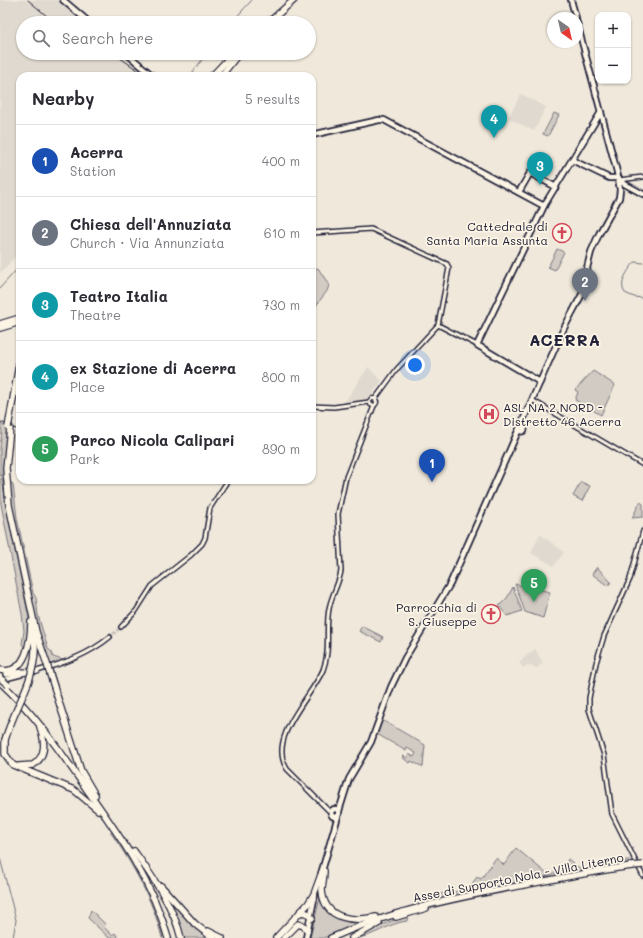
<!DOCTYPE html>
<html lang="en">
<head>
<meta charset="utf-8">
<style>
	body { margin:0; font-family:Mali,sans-serif; background:#f7f7f7; color:#2b2b33 }
	.controls { position:absolute; right:12px; top:12px; display:grid; overflow:hidden; border-radius:8px; box-shadow:0 1px 3px #0004 }
	.controls button { width:36px; height:36px; display:grid; place-items:center; padding:0; border:0; border-bottom:1px solid #e1e1e2; background:#fff; color:#2b2b33; font:20px sans-serif }
	.compass { position:absolute; left:547px; top:12px; width:36px; height:36px; border-radius:50%; background:#fff; box-shadow:0 1px 3px #0004; rotate:146deg }
	.you { position:absolute; left:415px; top:365px; width:14px; height:14px; margin:-10px; border:3px solid #fff; border-radius:50%; background:#1a73e8; box-shadow:0 0 0 6px #1a73e833 }
	.badge { display:grid; place-items:center; width:26px; height:26px; border-radius:50%; background:#d1495b; color:#fff; font-size:13px; font-weight:700 }
	.pin { position:absolute; translate:-50% -33px; filter:drop-shadow(0 1px 2px #0008) }
	.pin::after { content:''; position:absolute; top:21px; width:14px; height:12px; background:inherit; clip-path:polygon(0 0,100% 0,50% 100%) }
	.list { margin:0; padding:0; list-style:none }
	h2 { display:flex; justify-content:space-between; align-items:center; height:52px; margin:0; padding:0 16px; font-size:17px }
	h2 small { font-size:13px; font-weight:400; color:#7c7c81 }
	.list li { display:grid; grid-template-columns:26px 1fr auto; gap:12px; align-items:center; box-sizing:border-box; height:72px; padding:0 16px; border-top:1px solid #e1e1e2 }
	.list b { display:block; font-size:15px; white-space:nowrap }
	.list p { margin:0; font-size:13px; white-space:nowrap; color:#7c7c81 }
	.list em { font-size:13px; font-style:normal; color:#7c7c81 }
	.icon { flex:none; width:22px; height:22px; fill:none; stroke:currentColor; stroke-width:2; stroke-linecap:round; stroke-linejoin:round }
	.map { position:relative; flex:none; width:643px; height:938px; overflow:hidden }
	.search { position:absolute; background:#fff; box-shadow:0 1px 3px #0004; left:16px; top:16px; width:300px; height:44px; display:flex; align-items:center; gap:10px; box-sizing:border-box; padding:0 14px; border-radius:22px; color:#7c7c81; font-size:15px }
	.panel { position:absolute; background:#fff; box-shadow:0 1px 3px #0004; left:16px; top:72px; width:300px; height:412px; border-radius:12px }
	.map>svg:first-child { display:block }
	.built { fill:#e0d9cf }
	.green { fill:#d1cbc3; stroke:#7a767f }
	.lines { fill:none; stroke-linecap:round; stroke-linejoin:round }
	.stream { stroke:#716f79; stroke-width:1 }
	.minor-tunnel { stroke:#c6c0bb; stroke-width:3; stroke-dasharray:3 1.5; stroke-linecap:butt }
	.minor-casing { stroke:#22223b; stroke-width:6 }
	.major-casing { stroke:#22223b; stroke-width:8 }
	.highway-casing { stroke:#22223b; stroke-width:8 }
	.minor { stroke:#fcf5e5; stroke-width:3 }
	.major { stroke:#fcf5e5; stroke-width:4.5 }
	.highway { stroke:#fcf5e5; stroke-width:5.5 }
	.rail { stroke:#22223b; stroke-width:1 }
	.highway-bridge-casing { stroke:#22223b; stroke-width:8; stroke-linecap:butt }
	.highway-bridge { stroke:#fcf5e5; stroke-width:5.5 }
	.labels { text-anchor:middle; dominant-baseline:central; stroke-width:3.5; stroke-linejoin:round; paint-order:stroke }
	.poi-label { font-size:12px; fill:#22223b; stroke:#fcf5e5; text-anchor:end }
	.street-label { font-size:12px; fill:#22223b; stroke:#fcf5e5 }
	.district-label { font-size:16px; font-weight:bold; letter-spacing:1px; fill:#22223b; stroke:#fcf5e5 }
</style>
</head>
<body>
<div class="map">
<svg width="643" height="938" viewBox="0 0 643 938">
	<rect width="100%" height="100%" fill="#efe8db"/>
	<filter id="ink" filterUnits="userSpaceOnUse"><feTurbulence type="fractalNoise" baseFrequency=".025" numOctaves="2"/><feDisplacementMap in="SourceGraphic" scale="8" xChannelSelector="R" yChannelSelector="G"/><feConvolveMatrix kernelMatrix="1 2 1 2 8 2 1 2 1" color-interpolation-filters="sRGB"/></filter>
	<g filter="url(#ink)">
		<g class="built">
			<path d="M0,0h60l26,23h-63v30h100l26,23h-129v176l-20,21z"/>
			<path d="M521,94l25,13 -12,24 -26,-13z"/>
			<path d="M368,367l14,14 -10,13 -7,6 -17,4 -3,-2z"/>
			<path d="M486,405l12,7 -7,12 -12,-8z"/>
			<path d="M540,534l24,18 -10,14 -23,-13z"/>
			<path d="M535,649l8,14 -6,5 -10,-3 -4,3 -4,-6z"/>
		</g>
		<g class="green">
			<path d="M554,113l5,2 -11,21 -5,-2z"/>
			<path d="M557,249l7,3 -9,18 -7,-3z"/>
			<path d="M318,268l11,17 -2,6 -15,20v-40z"/>
			<path d="M593,371l22,14 -14,30 -26,-15 3,-8 -3,-2z"/>
			<path d="M0,424l7,3 -5,49h-2v-29l2,-16z"/>
			<path d="M2,478l7,44 21,101v7l-5,19 -3,-5 2,-13 -2,-17 -21,-110 -1,-25z"/>
			<path d="M8,480l5,4 4,34 16,75 3,5 2,17 10,34 4,3 1,5 10,3 -15,7 -8,-28 -29,-130z"/>
			<path d="M581,482l9,4 -8,15 -9,-5z"/>
			<path d="M640,502l3,2v13l-11,1z"/>
			<path d="M597,567l14,15 -3,4 -16,-12z"/>
			<path d="M515,584l35,8 -7,26 -18,-6z"/>
			<path d="M513,587l9,24 -15,5 -8,-10 8,-8z"/>
			<path d="M362,626l21,11 -2,5 -22,-11z"/>
			<path d="M52,668l20,67h-3l-20,-66z"/>
			<path d="M382,720l43,25 -2,22 -12,-6 -1,2 -7,-5v-2l4,2 2,-4 5,3 2,-4 -9,-5 -1,3 -29,-17z"/>
			<path d="M112,830c24,32 42,69 51,108h-1c-9,-38 -29,-73 -51,-105z"/>
			<path d="M516,848l31,26 -1,2c8,-1 12,-7 19,-9l3,-8 14,11 50,-11 3,5 -195,35 -1,-5 28,-4 10,-13 4,2 15,-21 8,7z"/>
			<path d="M164,892l46,46h-28z"/>
			<path d="M321,894l10,19 39,7 -47,18h-13z"/>
			<path d="M91,910l15,15 -2,2 8,8 3,-2 3,4 -2,1h-7l-21,-20z"/>
			<path d="M408,915l-1,6c-19,2 -34,17 -53,17l19,-10z"/>
		</g>
		<g class="lines">
			<g class="stream">
				<path d="M231,23l21,-23"/>
				<path d="M190,76l17,-23"/>
				<path d="M643,263l-8,-1c-7,8 -17,21 -10,31l9,4 9,1"/>
				<path d="M0,288l20,-22"/>
				<path d="M0,858l16,62 -3,18"/>
			</g>
			<path class="minor-tunnel" d="M110,637l11,-10"/>
			<defs>
				<g id="minor">
					<path d="M619,180l24,-3"/>
					<path d="M312,233l59,-4 76,35 2,4 -11,57 -41,44 -22,30"/>
					<path d="M438,325l39,20"/>
					<circle cx="373" cy="402" r="3.5"/>
					<path d="M532,400l111,65"/>
					<path d="M312,406l22,1 35,-5"/>
					<path d="M643,531l-13,48 -26,57 -8,27 -7,35v11l15,46 8,59 31,62"/>
					<path d="M121,627l15,-16 16,-25 39,-31 11,-11 3,-6 5,-30 18,-28"/>
					<path d="M37,671c27,-8 51,-16 73,-34"/>
					<path d="M2,680l19,-5"/>
					<path d="M331,813l-44,-44c-20,-32 24,-71 36,-99 8,-20 2,-41 6,-61 2,-13 10,-25 12,-38l-3,-57 8,-37 28,-71"/>
				</g>
				<g id="major">
					<path d="M63,0l27,23"/>
					<path d="M571,0l5,18"/>
					<path d="M126,53l27,23"/>
					<path d="M312,135l67,-15h5l160,86"/>
					<path d="M572,160l37,18h10"/>
					<path d="M619,181l24,13"/>
					<path d="M519,192l11,-19 26,14"/>
					<path d="M540,382l-63,-37 68,-141 56,-92"/>
					<circle cx="522" cy="429" r="2.5"/>
					<path d="M520,427l43,-97 26,-49 -2,-13 4,-16 8,-18 20,-36 1,-8 -3,-18 -40,-149"/>
					<circle cx="335" cy="813" r="4"/>
					<path d="M339,811l10,-32 22,-37 20,-55 14,-29 45,-74 69,-155"/>
					<path d="M321,874l17,-58"/>
					<path d="M306,938l9,-43"/>
				</g>
				<g id="highway">
					<path d="M268,23l26,-23"/>
					<path d="M212,76l22,-23"/>
					<path d="M221,76l18,-23"/>
					<path d="M0,324l20,-6"/>
					<path d="M0,328l20,-6"/>
					<path d="M9,422l11,-63"/>
					<path d="M10,428l-4,40 3,37 27,127 11,32"/>
					<path d="M34,632l1,18"/>
					<path d="M0,670c26,6 31,-30 31,-48"/>
					<path d="M49,671l32,100 14,24"/>
					<path d="M6,674l31,-3"/>
					<path d="M0,682c33,30 58,66 83,102 34,48 69,96 85,154"/>
					<path d="M5,740v14l8,11 61,25 24,20"/>
					<path d="M19,766l14,-1c14,-9 12,-24 7,-38"/>
					<path d="M134,851c19,27 39,54 47,87"/>
					<path d="M324,871c0,7 -2,13 -2,19 2,30 31,32 54,27"/>
					<path d="M161,886l34,38 18,14"/>
					<path d="M300,912l7,1 5,5"/>
					<path d="M396,917l30,-9"/>
					<path d="M208,931l14,7"/>
					<path d="M276,938l32,-34 6,-10 8,-22"/>
					<path d="M284,938l14,-14 6,2 3,5"/>
					<path d="M331,938c60,-27 123,-40 187,-52 38,-7 76,-15 114,-20"/>
					<path d="M352,938l27,-15"/>
				</g>
			</defs>
			<use href="#minor" class="minor-casing"/>
			<use href="#major" class="major-casing"/>
			<use href="#highway" class="highway-casing"/>
			<use href="#minor" class="minor"/>
			<use href="#major" class="major"/>
			<use href="#highway" class="highway"/>
			<g class="rail">
				<path d="M28,0l27,23"/>
				<path d="M113,53l29,20"/>
				<path d="M0,422l6,2"/>
				<path d="M13,428l7,2"/>
			</g>
			<defs>
				<g id="highway-bridge">
					<path d="M8,427l1,-5"/>
					<path d="M47,664l2,7"/>
					<path d="M0,678l8,7"/>
					<path d="M5,740c9,-32 29,-57 30,-90"/>
					<path d="M632,866l11,-1"/>
				</g>
			</defs>
			<use href="#highway-bridge" class="highway-bridge-casing"/>
			<use href="#highway-bridge" class="highway-bridge"/>
		</g>
	</g>
	<defs>
		<symbol id="church-ring" viewBox="-11 -11 22 22"><circle r="9.5" fill="#fcf5e5" stroke="#d1495b" stroke-width="1.5"/><path d="M-1.2-6h2.4v3.5h3.3v2.4h-3.3V6h-2.4V-.1h-3.3v-2.4h3.3Z" fill="#d1495b"/></symbol>
		<symbol id="hospital-ring" viewBox="-11 -11 22 22"><circle r="9.5" fill="#fcf5e5" stroke="#d1495b" stroke-width="1.5"/><path d="M-5-5h3v3.5h4V-5h3V5h-3V1.5h-4V5h-3Z" fill="#d1495b"/></symbol>
	</defs>
	<g fill-rule="evenodd">
		<use href="#church-ring" x="551" y="222" width="22" height="22"/>
		<use href="#hospital-ring" x="478" y="403" width="22" height="22"/>
		<use href="#church-ring" x="480" y="603" width="22" height="22"/>
	</g>
	<g class="labels">
		<g class="poi-label">
			<text x="548" y="226">Cattedrale di<tspan x="548" dy="14">Santa Maria Assunta</tspan></text>
			<text x="503" y="407" text-anchor="start">ASL NA 2 NORD -<tspan x="503" dy="14">Distretto 46 Acerra</tspan></text>
			<text x="477" y="607">Parrocchia di<tspan x="477" dy="14">S. Giuseppe</tspan></text>
		</g>
		<g class="street-label">
			<text transform="translate(518 877) rotate(-11)">Asse di Supporto Nola - Villa Literno</text>
		</g>
		<g class="district-label">
			<text x="565" y="339">ACERRA</text>
		</g>
	</g>
</svg>
<div class="controls">
<button>+</button>
<button>−</button>
</div>
<svg class="compass" viewBox="-18 -18 36 36"><path d="M0-13l5 13h-10z" fill="#e53935"/><path d="M0 13l5-13h-10z" fill="#7c7c81"/></svg>
<div class="you"></div>
<div class="pin badge" style="left:432px;top:482px;background:#1a4fb4">1</div>
<div class="pin badge" style="left:585px;top:301px;background:#6b7280">2</div>
<div class="pin badge" style="left:540px;top:185px;background:#0f9aa8">3</div>
<div class="pin badge" style="left:494px;top:138px;background:#0f9aa8">4</div>
<div class="pin badge" style="left:534px;top:602px;background:#2e9e5b">5</div>
<div class="search"><svg class="icon" aria-label="search" viewBox="0 0 24 24"><circle cx="10" cy="10" r="6"/><path d="M15 15l6 6"/></svg>Search here</div>
<section class="panel">
<h2>Nearby<small>5 results</small></h2>
<ul class="list">
<li><span class="badge" style="background:#1a4fb4">1</span><div><b>Acerra</b><p>Station</p></div><em>400 m</em></li>
<li><span class="badge" style="background:#6b7280">2</span><div><b>Chiesa dell'Annuziata</b><p>Church · Via Annunziata</p></div><em>610 m</em></li>
<li><span class="badge" style="background:#0f9aa8">3</span><div><b>Teatro Italia</b><p>Theatre</p></div><em>730 m</em></li>
<li><span class="badge" style="background:#0f9aa8">4</span><div><b>ex Stazione di Acerra</b><p>Place</p></div><em>800 m</em></li>
<li><span class="badge" style="background:#2e9e5b">5</span><div><b>Parco Nicola Calipari</b><p>Park</p></div><em>890 m</em></li>
</ul>
</section>
</div>
</body>
</html>
